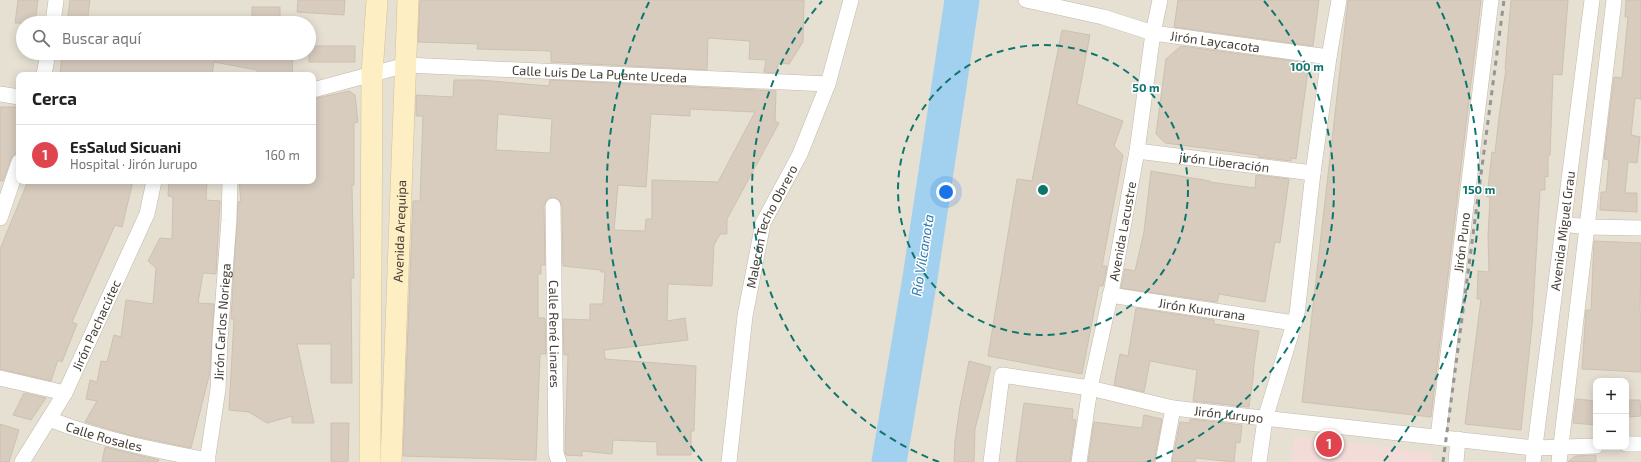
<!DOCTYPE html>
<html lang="es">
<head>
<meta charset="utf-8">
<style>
	body { margin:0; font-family:"Exo 2",sans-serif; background:#f2f2f2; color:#222 }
	.controls { position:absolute; right:12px; bottom:12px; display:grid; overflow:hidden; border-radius:8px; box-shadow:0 2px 10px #0003 }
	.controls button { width:36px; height:36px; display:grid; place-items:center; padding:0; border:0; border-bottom:1px solid #e0e0e0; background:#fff; color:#222; font:20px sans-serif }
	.you { position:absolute; left:946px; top:192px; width:14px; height:14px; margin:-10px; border:3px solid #fff; border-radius:50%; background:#1a73e8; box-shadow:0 0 0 6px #1a73e833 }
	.badge { display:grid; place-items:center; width:26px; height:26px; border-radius:50%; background:#db2777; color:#fff; font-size:13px; font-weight:700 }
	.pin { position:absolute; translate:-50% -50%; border:2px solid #fff; box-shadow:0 1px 4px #0006 }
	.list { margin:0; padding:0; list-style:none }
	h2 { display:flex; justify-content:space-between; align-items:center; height:52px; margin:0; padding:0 16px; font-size:17px }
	h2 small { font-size:13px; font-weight:400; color:#767676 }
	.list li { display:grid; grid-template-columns:26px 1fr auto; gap:12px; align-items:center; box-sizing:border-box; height:60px; padding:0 16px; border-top:1px solid #e0e0e0 }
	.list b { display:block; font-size:15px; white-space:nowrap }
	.list p { margin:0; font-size:13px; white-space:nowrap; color:#767676 }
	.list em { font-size:13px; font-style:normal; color:#767676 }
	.icon { flex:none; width:22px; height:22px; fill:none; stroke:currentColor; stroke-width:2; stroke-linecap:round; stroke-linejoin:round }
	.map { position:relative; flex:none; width:1641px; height:462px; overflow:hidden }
	.search { position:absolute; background:#fff; box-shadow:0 2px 10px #0003; left:16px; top:16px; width:300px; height:44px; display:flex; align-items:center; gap:10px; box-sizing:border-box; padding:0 14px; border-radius:22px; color:#767676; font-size:15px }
	.panel { position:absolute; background:#fff; box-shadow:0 2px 10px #0003; left:16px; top:72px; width:300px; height:112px; border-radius:8px }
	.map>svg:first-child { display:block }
	.residential { fill:#e6e0d3; fill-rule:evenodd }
	.medical { fill:#f3dbd8 }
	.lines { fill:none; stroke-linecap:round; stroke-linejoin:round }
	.river { stroke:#a1d1ef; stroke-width:35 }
	.building { fill:#d7ccbe; stroke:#cec1ae; fill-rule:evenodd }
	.street-casing { stroke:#c1b8ab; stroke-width:16 }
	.secondary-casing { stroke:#d2c195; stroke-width:22 }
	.street { stroke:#fff; stroke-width:15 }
	.secondary { stroke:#feeec3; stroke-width:21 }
	.rail { stroke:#959595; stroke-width:3; stroke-dasharray:5 5; stroke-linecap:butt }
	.ring { fill:none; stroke:#0f766e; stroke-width:2; stroke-dasharray:7 5 }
	.labels { text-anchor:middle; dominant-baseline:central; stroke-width:3; stroke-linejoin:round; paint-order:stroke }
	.street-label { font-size:13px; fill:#453e35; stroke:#fff }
	.water-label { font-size:14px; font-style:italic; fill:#2f7caf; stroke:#fff }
	.centre { fill:#0f766e; stroke:#fff; stroke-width:2 }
	.ring-label { font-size:12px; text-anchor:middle; font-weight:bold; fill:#0f766e; stroke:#fff; stroke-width:3; stroke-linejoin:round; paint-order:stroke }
</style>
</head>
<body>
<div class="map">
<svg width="1641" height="462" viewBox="0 0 1641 462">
	<rect width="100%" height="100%" fill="#f2eee5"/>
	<path class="residential" d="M0,0h1641v462h-1641zM23,23h286v30h-286zM19,75h294v106h-294zM1596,381h30v66h-30z"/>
	<path class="medical" d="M1294,436l139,17 -1,9h-141z"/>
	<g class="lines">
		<path class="river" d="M889,462l31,-184 42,-278"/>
	</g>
	<g class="building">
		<path d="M18,0h20l-3,23h-20z"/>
		<path d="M70,0h20l-3,23h-20z"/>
		<path d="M298,0h47l-1,15 -47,-3z"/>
		<path d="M420,0h384l-1,42 -14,22 -11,-1 -1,10 -13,-1 2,-12 -17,-1 1,-18 -42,-3 -1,32 -156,-8v-11l-74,-2 1,-5 -60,-2z"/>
		<path d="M1178,0h141l-6,46 -139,-19z"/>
		<path d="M1348,0h133l-50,417 -129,-15z"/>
		<path d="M1511,0h57l-6,75 -9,-1 -3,81h-2v22l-3,-1v14h-5l-8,136 -11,104 -56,-6 16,-125h-4l1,-28 11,1 -1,-35 2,-40h-3l5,-45 3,1 4,-36 7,-48h-1z"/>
		<path d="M1626,0h15v99l-6,-1 -4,37 9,2 -3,26 -9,-1 -3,31h12v19l-37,-2 1,-18h5l3,-32 -5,-1 10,-82 8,1 6,-61h-3z"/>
		<rect x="252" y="7" width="28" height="16"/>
		<path d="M1062,30l28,5 -13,69 46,17 -9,25 9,9 -21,111h5l-4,20h-4l-17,88 -94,-18 29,-177 15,2z"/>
		<rect x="309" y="46" width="46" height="16"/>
		<path d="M1181,46l128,17 -13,96 -5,-1v3l-33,-4v-2l-93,-12 -9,-9 10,-75z"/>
		<path d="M62,53h223l8,4 -1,18h-35v-5l-43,-8 -2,13h-152z"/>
		<path d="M454,80h26l69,6 1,-6 226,11 -1,30 4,2 -52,96v15h-7l-6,11 -2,41 -44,-2 -1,37 18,-3 3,22 -84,10 1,9 91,7 -2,65h-3v24h-34v-13l-44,-2 -1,14 -30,-3v5l-16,-1 -1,-4 3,-96h-4l-1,-36 27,1v-16h13l2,-32h-4v-2l-38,-4 -1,-60 -2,-5 -7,-4 -5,1 -4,8 1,59h-4v9h-3v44h7l1,36h-6l-4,106 -133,-4 10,-255h7l3,-85h-7v-21l37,2zM690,109l65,3 -37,70 -66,-2v39h-6l-1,12 -31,-1 4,-45 28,2 5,-73 39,2zM498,114l54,5 -2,34 -54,-3z"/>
		<path d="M349,91l6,4 3,27 -4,1v62h-2l2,93h-3l1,105h-21v-39h-34l17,79h-22v-7l-25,7 -18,-11 -20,-2 5,-91h-3l7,-117h3l-2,-21h16v2l20,-2h38v-82z"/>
		<path d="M0,107h18v46l-5,2 -2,4 -8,22h-3z"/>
		<path d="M1151,171l59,10v1l45,6 1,-13 33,4 -9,64 -5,-1 -10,60 -46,-8 -2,8 -96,-14 4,-19 10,2 9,-39z"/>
		<path d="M28,181h105l-11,46 -7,-2 -43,97 5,2 -15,38 -4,-2 -7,21 -51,-12v-120z"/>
		<path d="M169,181h38l-1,19 14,1 -4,73 -13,-1 -5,30 16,1 -4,68 -19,76 -62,-13 -44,-13 12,-21 -11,-2 4,-19 7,2 4,-21 6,1 7,-27 7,2 5,-37 27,4 3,-36 -8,-7 12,-23 12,1 1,-42 -5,-1z"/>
		<path d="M1594,241l47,2 -1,70h1v59l-59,-3 4,-59h5z"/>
		<path d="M1136,308l78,12v4l45,7 -6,40h1l-5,36 -56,-6 4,-31 -47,-9 -6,31 -30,-7 6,-31 8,2z"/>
		<path d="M969,361l22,6 -16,62 -1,33h-20l1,-21 5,-35z"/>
		<path d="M24,393l22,5 -15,22 -18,-5z"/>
		<path d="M1576,399l20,2v24l-23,-2z"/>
		<path d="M1626,400h14l1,16 -15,1z"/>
		<path d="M1024,403l49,6 -1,10 4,1 -6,42h-54z"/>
		<path d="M1144,415l18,4 -8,43h-66l6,-40 48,6z"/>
		<path d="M1190,419l52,6 -2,18 -4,-1 -2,20 -38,-4 -1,4h-23l8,-40 10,1z"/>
		<path d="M331,423h18l-1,39h-17z"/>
		<path d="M0,424l19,6 -10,32h-9z"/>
		<path d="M105,447l54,13 -1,2h-56z"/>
		<path d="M1596,455v7h-28l7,-6z"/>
	</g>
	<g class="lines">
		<defs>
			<g id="street">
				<path id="s1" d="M1026,0l77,17 50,16 176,24"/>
				<path d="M53,23l3,-23"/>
				<path d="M44,75l4,-22"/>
				<path id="s2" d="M313,90l93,-25 422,19"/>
				<path d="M0,94l19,3"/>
				<path id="s3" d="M1137,151l176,22"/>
				<path id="s4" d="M553,206l3,247 3,9"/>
				<path d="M0,218l19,-56"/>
				<path d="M1563,224l25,3 53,1"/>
				<path id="s5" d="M1110,295l184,28"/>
				<path d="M0,378l65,15"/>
				<path id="s6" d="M49,419c51,20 104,31 159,41"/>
				<path id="s7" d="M1438,437l53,-437"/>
				<path d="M1626,444h15"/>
				<path id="s8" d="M22,462l43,-69 82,-179 7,-33"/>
				<path id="s9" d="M207,462l11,-73 2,-49 9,-120 1,-39"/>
				<path id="s10" d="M729,462l16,-146 18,-93 37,-69 28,-70 23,-84"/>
				<path id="s11" d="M991,462l11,-87 88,13 83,20 361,40 62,-2"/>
				<path id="s12" d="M1079,462l11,-74 22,-100 25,-137 16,-118 7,-33"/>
				<path d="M1163,462l10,-54"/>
				<path d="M1259,462l6,-43 32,-105 16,-141 16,-116 10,-57"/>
				<path d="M1456,462l2,-23"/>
				<path id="s13" d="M1533,462l59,-462"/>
				<path d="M1559,462l55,-462"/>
			</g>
			<g id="secondary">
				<path d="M370,462l2,-388 5,-74"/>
				<path id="s14" d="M391,462l17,-462"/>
			</g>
		</defs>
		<use href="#street" class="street-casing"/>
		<use href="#secondary" class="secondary-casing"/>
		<use href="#street" class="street"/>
		<use href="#secondary" class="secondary"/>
		<path class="rail" d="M1443,462l61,-462"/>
	</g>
	<g class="ring">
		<circle cx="1043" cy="190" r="145"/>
		<path d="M939 462A291 291 0 0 1 822 1M1264 1A291 291 0 0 1 1147 462"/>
		<path d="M702 461A436 436 0 0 1 649 2M1437 2A436 436 0 0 1 1384 461"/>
	</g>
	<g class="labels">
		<g class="street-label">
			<text stroke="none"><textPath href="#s1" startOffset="194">Jirón Laycacota</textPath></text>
			<text stroke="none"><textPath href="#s2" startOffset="290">Calle Luis De La Puente Uceda</textPath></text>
			<text stroke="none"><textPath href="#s3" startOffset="88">jirón Liberación</textPath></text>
			<text stroke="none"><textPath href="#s10" startOffset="241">Malecón Techo Obrero</textPath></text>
			<text stroke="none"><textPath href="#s14" startOffset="231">Avenida Arequipa</textPath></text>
			<text stroke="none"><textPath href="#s12" startOffset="235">Avenida Lacustre</textPath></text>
			<text stroke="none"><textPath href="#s13" startOffset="233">Avenida Miguel Grau</textPath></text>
			<text stroke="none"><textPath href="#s7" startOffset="196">Jirón Puno</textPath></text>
			<text stroke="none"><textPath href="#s5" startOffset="93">Jirón Kunurana</textPath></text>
			<text stroke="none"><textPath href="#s9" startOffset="141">Jirón Carlos Noriega</textPath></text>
			<text stroke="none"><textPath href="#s8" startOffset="156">Jirón Pachacútec</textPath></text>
			<text stroke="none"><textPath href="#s4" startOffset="128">Calle René Linares</textPath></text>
			<text stroke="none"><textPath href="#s11" startOffset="318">Jirón Jurupo</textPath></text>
			<text stroke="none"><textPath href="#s6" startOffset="58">Calle Rosales</textPath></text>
		</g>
		<g class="water-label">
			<text transform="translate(922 255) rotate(-81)">Río Vilcanota</text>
		</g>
	</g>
	<circle cx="1043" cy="190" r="6" class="centre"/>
	<g class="ring-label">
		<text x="1307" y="71">100 m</text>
		<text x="1146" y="92">50 m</text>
		<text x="1479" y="194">150 m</text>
	</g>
</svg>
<div class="controls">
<button>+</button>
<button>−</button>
</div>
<div class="you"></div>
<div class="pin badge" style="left:1329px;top:444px;background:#e0444e">1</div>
<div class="search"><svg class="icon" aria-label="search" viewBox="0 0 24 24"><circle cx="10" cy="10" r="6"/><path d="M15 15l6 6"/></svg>Buscar aquí</div>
<section class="panel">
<h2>Cerca<small></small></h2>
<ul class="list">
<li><span class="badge" style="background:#e0444e">1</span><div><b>EsSalud Sicuani</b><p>Hospital · Jirón Jurupo</p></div><em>160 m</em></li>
</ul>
</section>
</div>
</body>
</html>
